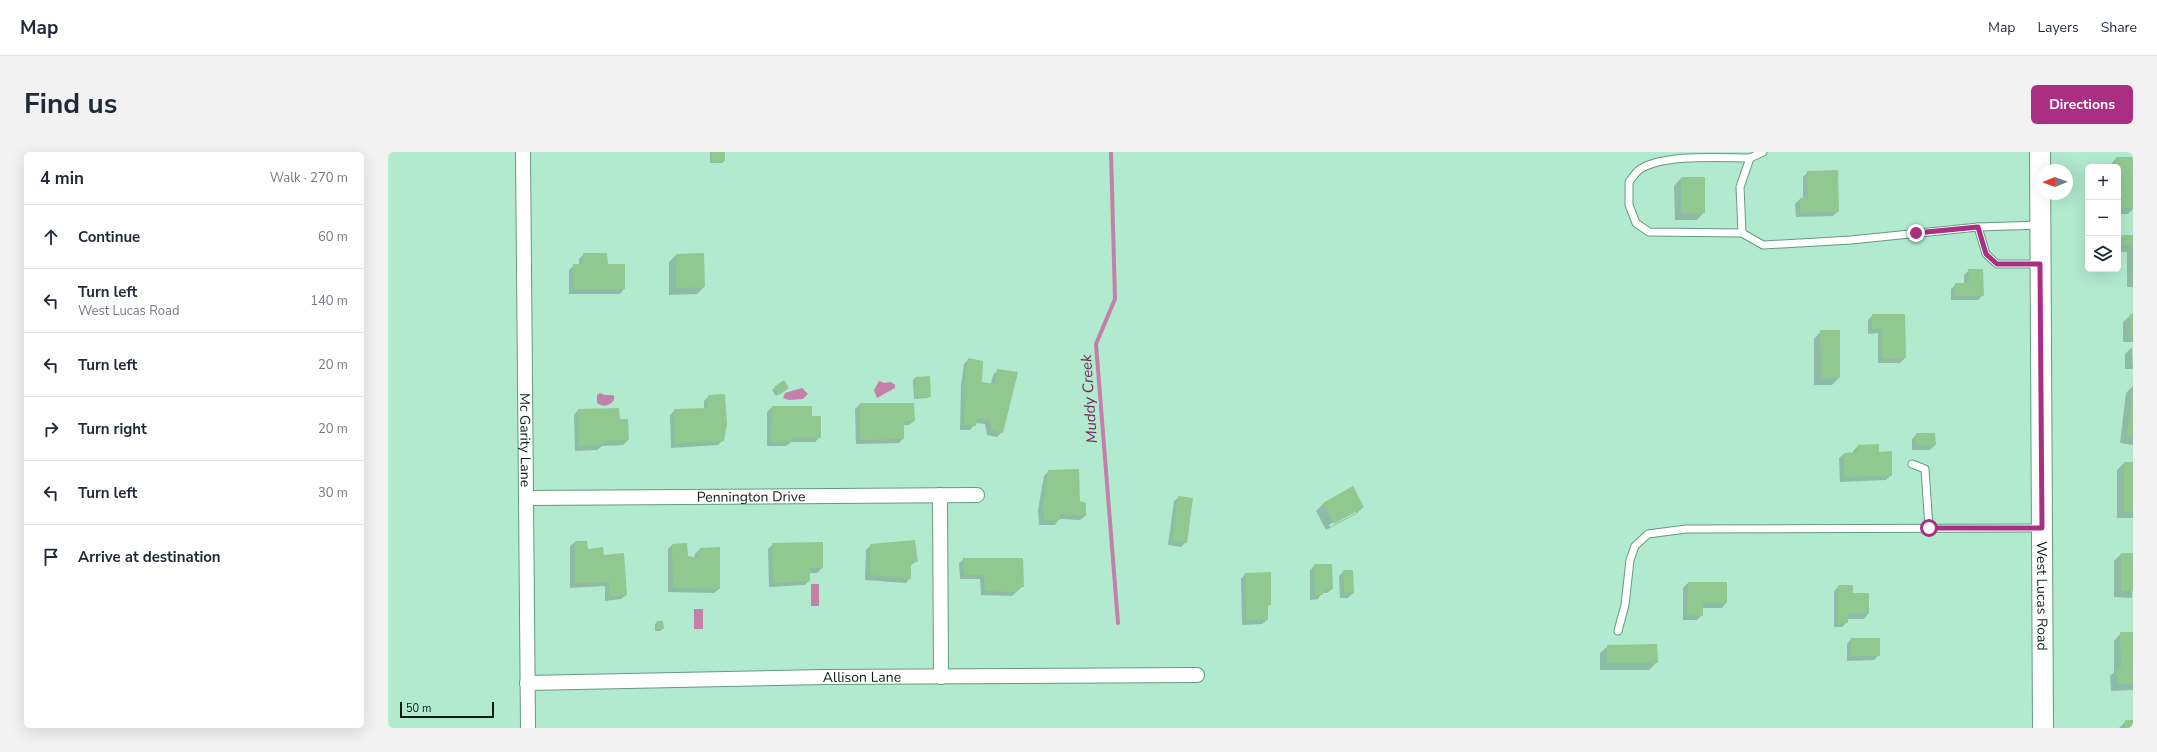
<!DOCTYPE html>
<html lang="en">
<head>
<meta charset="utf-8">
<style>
	body { margin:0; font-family:"Nunito Sans",sans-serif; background:#f2f2f3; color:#1f2937 }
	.controls { position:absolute; right:12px; top:12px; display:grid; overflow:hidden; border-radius:6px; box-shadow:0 4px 16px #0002 }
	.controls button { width:36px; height:36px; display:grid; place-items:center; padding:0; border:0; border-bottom:1px solid #e0e1e3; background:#fff; color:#1f2937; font:20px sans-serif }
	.compass { position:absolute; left:1649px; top:12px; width:36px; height:36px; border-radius:50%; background:#fff; box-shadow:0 4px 16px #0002; rotate:269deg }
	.scale { position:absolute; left:12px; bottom:10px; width:94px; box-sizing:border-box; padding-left:4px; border:2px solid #081e15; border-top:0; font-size:11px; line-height:14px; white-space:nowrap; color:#081e15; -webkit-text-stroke:3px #b2eacf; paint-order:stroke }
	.stop { position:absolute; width:12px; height:12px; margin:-9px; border:3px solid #aa2e81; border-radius:50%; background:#fff }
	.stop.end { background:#aa2e81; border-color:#fff; box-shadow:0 1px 4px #0008 }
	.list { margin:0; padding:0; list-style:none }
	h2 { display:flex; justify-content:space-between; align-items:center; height:52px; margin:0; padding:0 16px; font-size:17px }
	h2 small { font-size:13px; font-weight:400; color:#747a83 }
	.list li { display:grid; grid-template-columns:26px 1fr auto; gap:12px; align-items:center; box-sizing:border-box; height:64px; padding:0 16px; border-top:1px solid #e0e1e3 }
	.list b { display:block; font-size:15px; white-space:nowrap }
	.list p { margin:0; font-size:13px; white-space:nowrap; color:#747a83 }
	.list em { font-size:13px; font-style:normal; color:#747a83 }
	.icon { flex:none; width:22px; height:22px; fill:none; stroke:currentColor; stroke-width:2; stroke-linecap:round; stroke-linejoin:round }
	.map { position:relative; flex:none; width:1745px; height:576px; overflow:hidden; border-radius:6px }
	header { display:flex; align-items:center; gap:24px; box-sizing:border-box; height:56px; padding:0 20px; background:#fff; border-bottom:1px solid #e0e1e3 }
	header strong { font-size:19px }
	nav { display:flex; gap:22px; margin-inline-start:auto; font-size:14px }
	.intro { display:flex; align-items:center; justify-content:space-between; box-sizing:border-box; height:96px; padding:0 24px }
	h1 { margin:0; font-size:28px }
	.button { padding:10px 18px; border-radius:6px; background:#aa2e81; color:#fff; font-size:14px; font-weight:700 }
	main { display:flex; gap:24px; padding:0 24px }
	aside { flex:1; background:#fff; border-radius:6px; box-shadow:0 4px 16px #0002 }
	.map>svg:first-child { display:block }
	.water { fill:#c480a8 }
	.shadow { fill:#0003; fill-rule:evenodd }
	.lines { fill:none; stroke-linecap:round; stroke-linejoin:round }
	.stream { stroke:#c480a8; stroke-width:4 }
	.building { fill:#90c88f }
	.service-casing { stroke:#659a82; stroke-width:9 }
	.minor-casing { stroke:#659a82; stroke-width:16 }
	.secondary-casing { stroke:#659a82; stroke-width:22 }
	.service { stroke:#fff; stroke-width:7 }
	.minor { stroke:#fff; stroke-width:14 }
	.secondary { stroke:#fff; stroke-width:20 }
	.route { stroke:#aa2e81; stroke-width:5 }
	.labels { text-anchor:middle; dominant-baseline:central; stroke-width:4; stroke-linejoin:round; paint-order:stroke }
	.street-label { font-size:14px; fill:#081e15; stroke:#b2eacf }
	.water-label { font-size:15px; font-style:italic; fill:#76255a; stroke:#b2eacf }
</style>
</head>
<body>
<header>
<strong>Map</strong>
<nav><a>Map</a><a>Layers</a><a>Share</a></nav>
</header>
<div class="intro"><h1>Find us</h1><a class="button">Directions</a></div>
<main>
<aside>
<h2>4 min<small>Walk · 270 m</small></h2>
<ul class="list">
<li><svg class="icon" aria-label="ahead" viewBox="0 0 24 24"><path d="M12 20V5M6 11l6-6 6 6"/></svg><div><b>Continue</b></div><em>60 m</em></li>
<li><svg class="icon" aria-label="left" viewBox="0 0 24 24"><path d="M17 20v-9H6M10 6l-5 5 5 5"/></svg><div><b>Turn left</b><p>West Lucas Road</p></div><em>140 m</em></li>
<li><svg class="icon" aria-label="left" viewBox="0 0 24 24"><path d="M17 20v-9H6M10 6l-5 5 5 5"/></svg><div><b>Turn left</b></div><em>20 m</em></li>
<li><svg class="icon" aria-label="right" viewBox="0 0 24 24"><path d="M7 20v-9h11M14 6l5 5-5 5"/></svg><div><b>Turn right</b></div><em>20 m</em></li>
<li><svg class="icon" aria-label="left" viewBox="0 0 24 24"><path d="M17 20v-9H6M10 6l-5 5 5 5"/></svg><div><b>Turn left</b></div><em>30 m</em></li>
<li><svg class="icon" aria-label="arrive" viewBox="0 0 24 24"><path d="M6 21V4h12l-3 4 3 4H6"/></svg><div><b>Arrive at destination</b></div></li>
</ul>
</aside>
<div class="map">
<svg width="1745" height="576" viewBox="0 0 1745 576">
	<rect width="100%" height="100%" fill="#b2eacf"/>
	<g class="water">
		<path d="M491,229l5,2 7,-1 4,3v3l-18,10 -3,-8z"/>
		<path d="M414,236l6,6 -5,5 -14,1 -6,-2 2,-5z"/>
		<path d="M212,241l5,2h7l2,1v4c-5,7 -11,7 -17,3v-8z"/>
		<rect x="423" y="432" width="8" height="22"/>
		<rect x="306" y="457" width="9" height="20"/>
	</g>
	<g class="shadow">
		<path d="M322,0h14v9l-2,2h-12z"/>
		<path d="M1728,6h17v51l-5,5h-10v-47h-9z"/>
		<path d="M1420,20l30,39 -5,5 -37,1 -1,-13 5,-5h3v-22z"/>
		<path d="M1293,26l23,34 -7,8h-22l-1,-34z"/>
		<path d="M1734,84h11v51h-6v-35h-9v-12z"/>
		<path d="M196,102l23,11 17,24 -4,5h-51v-24l5,-5h5v-6z"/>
		<path d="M288,103l28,32 -7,7 -28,1v-33z"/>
		<path d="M1581,118l14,25 -5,5h-27v-11l5,-5h8v-9z"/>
		<path d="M1485,163h31l1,43 -5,5h-22v-30l-10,1v-14z"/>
		<path d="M1743,163h2v27h-10v-20z"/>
		<path d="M1433,179l18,47 -7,7h-18v-46z"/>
		<path d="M1744,195l1,22h-8v-15z"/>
		<path d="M581,207l12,24 10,1 2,-9 5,-5 4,62 -5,5 -10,-2 -2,-11 -9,-1 -6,7h-10l1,-45 3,-21z"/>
		<path d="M527,226l15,18 -2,2 -14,1 -1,-19z"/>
		<path d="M396,229l2,9 -10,6 -4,-6z"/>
		<path d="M1745,234v59l-13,-2 6,-50z"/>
		<path d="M321,244l14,44 -5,5 -47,3 -1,-33 5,-5 29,-1v-8z"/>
		<path d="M472,252h53l1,17 -5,4h-6v14l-4,4 -43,1 -1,-35z"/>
		<path d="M384,255l39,10 9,20 -5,5h-24l-5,4h-19v-34z"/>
		<path d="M190,258l41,10h8l1,20 -5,5 -21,1 -5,4 -22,1 -1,-36z"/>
		<path d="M1529,282l18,11 -5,5h-18v-11z"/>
		<path d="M1470,294l20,7 13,22 -5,5 -46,2 -1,-24 5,-4h9v-3z"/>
		<path d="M1736,311h9v55h-16v-48z"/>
		<path d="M661,319l30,31 6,14 -5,4 -21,-1 -4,6h-16l-1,-15 6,-34z"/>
		<path d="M965,336l10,19 -7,7 -30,16 -10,-19 7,-7zM968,358v3l-26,14 -1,-2z"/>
		<path d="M791,345l7,45 -5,5 -13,-2 6,-44z"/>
		<path d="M187,390l12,8 17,6 22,39 -5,4 -16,2v-15l-35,2v-42z"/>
		<path d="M385,392l49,24 -5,5h-8v8l-4,4 -36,2 -1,-38z"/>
		<path d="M284,393l15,12 7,1 1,-4 5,-5 19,40 -5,4 -46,-1v-43z"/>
		<path d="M483,393l46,16 -7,5v12l-4,5 -41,-3 1,-30z"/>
		<path d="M1733,402h12l-1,44 -18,-1v-36z"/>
		<path d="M576,407l59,27 -11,10 -31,-1 -1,-16h-20l-1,-16z"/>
		<path d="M927,413l17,24 -5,4h-5l-4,6 -8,1v-30z"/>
		<path d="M956,419l9,22 -5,5h-8l-1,-22z"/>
		<path d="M857,422l25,30 -3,4v12l-5,4 -20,1 -1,-46z"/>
		<path d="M1300,431h38v20l-4,5h-20v7l-5,5h-14v-32z"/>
		<path d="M1451,434l13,8 16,20 -4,5h-17v3l-5,5h-8v-36z"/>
		<path d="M269,470h5l1,7 -3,2h-5v-7z"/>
		<path d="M1733,481h12v57l-22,1 -1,-15 4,-4v-31z"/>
		<path d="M1463,487l28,16 -5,5 -27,1v-17z"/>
		<path d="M1220,494l49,16 -8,8h-49v-17z"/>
		<path d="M1738,569h7v7h-14z"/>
	</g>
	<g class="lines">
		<path class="stream" d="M723,0l4,147 -19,45 22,279"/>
	</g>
	<g class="building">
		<path d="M324,0h13v9l-13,1z"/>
		<path d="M1728,5h17v50l-15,1v-11h3v-25h-3v-5h-2z"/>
		<path d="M1450,18l1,42 -39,1v-15h8l-1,-27z"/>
		<rect x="1293" y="25" width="24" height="36"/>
		<rect x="1734" y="83" width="11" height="10"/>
		<path d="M195,101h24l1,11h17v25h-52v-25h11z"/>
		<path d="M316,101l1,34 -29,1v-34z"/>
		<path d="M1580,117h15l1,27h-29v-13h14z"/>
		<path d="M1484,162h33l1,44 -24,1v-30h-10z"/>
		<rect x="1742" y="162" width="3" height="21"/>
		<path d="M1432,178h20v48h-19z"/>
		<path d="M580,206l15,3 -1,21 13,2 2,-15 21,3 -15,61 -12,-3 -1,-10 -12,-2 -2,8 -12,-1 1,-46z"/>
		<path d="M542,224l1,21h-16v-20z"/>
		<path d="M396,228l5,8 -10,7 -5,-8z"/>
		<path d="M1744,240h1v45l-6,-1z"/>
		<path d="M337,242l2,30 -3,17 -49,3 -1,-35 34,-1v-13z"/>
		<path d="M472,251h54l1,18h-11v18l-44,1z"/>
		<path d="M384,254h40v10h9v22h-29v4h-21z"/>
		<path d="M231,256l1,11h8l1,21 -26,1v4l-24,1 -1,-37z"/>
		<path d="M1528,281h19l1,12 -20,1z"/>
		<path d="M1491,292v8l13,-1v25l-48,1v-24l14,-1v-7z"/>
		<rect x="1736" y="310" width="9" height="50"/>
		<path d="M691,317l1,32 6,2v13l-26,-2v6l-16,1 -1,-17 5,-34z"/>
		<path d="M965,334l11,21 -30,17 -11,-21z"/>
		<path d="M790,344l15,2 -6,45 -15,-2z"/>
		<path d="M527,388l3,22 -7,-1v18l-41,-4v-31z"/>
		<path d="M187,389h12l1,8 15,-2 1,8 20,-2 3,42 -17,2 -1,-15 -34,1z"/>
		<path d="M435,390v26h-13v13l-37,2 -1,-40z"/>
		<path d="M299,391l1,13 10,2 2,-10 20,-1v42l-47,-1 -1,-44z"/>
		<rect x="1733" y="401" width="12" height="38"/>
		<path d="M575,406h60l1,29h-6l-1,5 -32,-1 -1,-16h-20z"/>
		<path d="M926,412h18l1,25h-10v6h-8z"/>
		<path d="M955,418h10l1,23 -10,1z"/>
		<path d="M883,420v33h-3v15h-22l-1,-47z"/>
		<path d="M1300,430h39v21h-24v13l-16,-1z"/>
		<path d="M1450,433h15v8h16v21h-21v9h-10z"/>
		<path d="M269,469h6l1,8h-7z"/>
		<path d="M1732,480h13v52h-15l-1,-16h4z"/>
		<rect x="1463" y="486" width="29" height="18"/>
		<path d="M1269,492l1,19h-51v-18z"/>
		<rect x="1737" y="568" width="8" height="8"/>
	</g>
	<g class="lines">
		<defs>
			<g id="service">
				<path d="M1375,0l-13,6 -10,29 2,46 21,12 88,-5 127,-13 62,-2"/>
				<path d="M1590,75l8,27 11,10h43"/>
				<path d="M1354,81l-93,-1 -13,-9 -7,-18v-23c4,-5 8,-12 13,-14 25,-14 79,-10 108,-10"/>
				<path d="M1524,312l13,5 4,59"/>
				<path d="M1230,479l7,-26 5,-45 5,-14 13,-12 38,-5 356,-1"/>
			</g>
			<g id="minor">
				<path id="s1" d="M135,0l5,576"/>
				<path d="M552,343l1,182"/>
				<path id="s2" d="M138,346l451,-3"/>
				<path id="s3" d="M139,531l298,-6 372,-2"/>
			</g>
			<g id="secondary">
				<path id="s4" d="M1652,0l3,576"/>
			</g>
		</defs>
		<use href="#service" class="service-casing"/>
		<use href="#minor" class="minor-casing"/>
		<use href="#secondary" class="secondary-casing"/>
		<use href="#service" class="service"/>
		<use href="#minor" class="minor"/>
		<use href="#secondary" class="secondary"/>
	</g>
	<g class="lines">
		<path class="route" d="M1528,81l62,-6 8,27 11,10h43l2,264h-113"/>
	</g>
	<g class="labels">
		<g class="street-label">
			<text stroke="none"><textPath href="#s1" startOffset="288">Mc Garity Lane</textPath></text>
			<text stroke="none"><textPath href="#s2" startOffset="225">Pennington Drive</textPath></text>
			<text stroke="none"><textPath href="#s4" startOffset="444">West Lucas Road</textPath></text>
			<text stroke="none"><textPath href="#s3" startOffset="335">Allison Lane</textPath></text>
		</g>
		<g class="water-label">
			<text transform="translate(701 247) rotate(-94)">Muddy Creek</text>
		</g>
	</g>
</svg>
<div class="controls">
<button>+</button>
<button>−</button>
<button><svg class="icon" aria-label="layers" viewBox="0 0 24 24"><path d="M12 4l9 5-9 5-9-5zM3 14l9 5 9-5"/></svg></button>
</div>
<svg class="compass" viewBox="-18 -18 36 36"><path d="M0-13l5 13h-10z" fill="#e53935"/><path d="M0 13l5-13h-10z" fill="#747a83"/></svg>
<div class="scale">50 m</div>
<div class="stop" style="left:1541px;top:376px"></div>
<div class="stop end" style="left:1528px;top:81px"></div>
</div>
</main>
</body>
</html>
